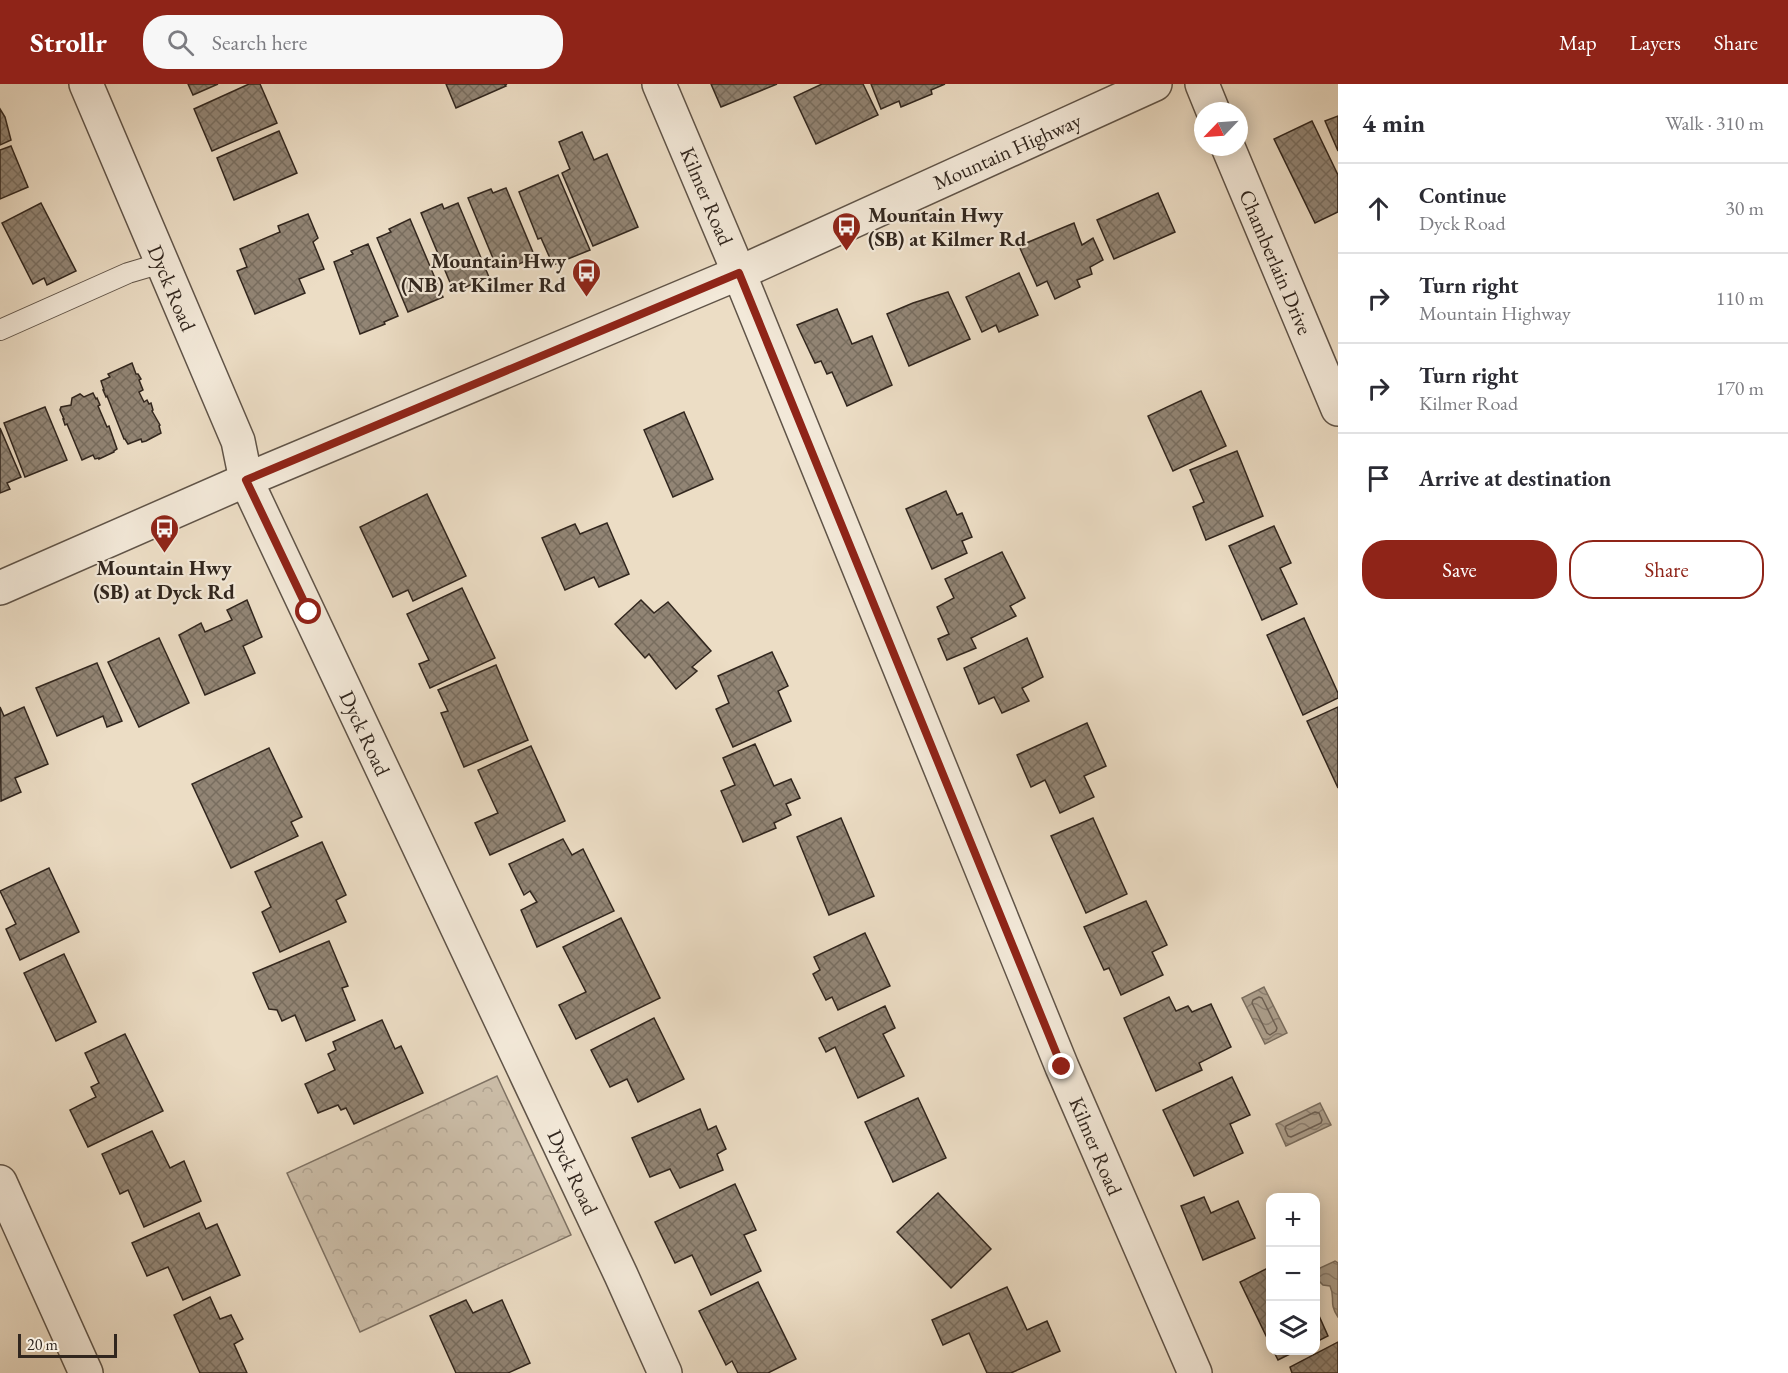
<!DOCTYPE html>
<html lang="en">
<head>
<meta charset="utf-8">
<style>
	body { margin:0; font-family:"EB Garamond",serif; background:#f7f7f7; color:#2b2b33 }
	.controls { position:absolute; right:18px; bottom:18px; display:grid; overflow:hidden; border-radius:12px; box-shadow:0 3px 15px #0003 }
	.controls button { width:54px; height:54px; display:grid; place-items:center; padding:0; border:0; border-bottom:2px solid #e1e1e2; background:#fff; color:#2b2b33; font:30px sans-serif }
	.compass { position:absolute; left:1194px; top:18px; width:54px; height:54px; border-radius:50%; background:#fff; box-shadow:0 3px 15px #0003; rotate:245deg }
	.scale { position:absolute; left:18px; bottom:15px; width:99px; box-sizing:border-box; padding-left:6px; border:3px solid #31261e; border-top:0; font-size:16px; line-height:21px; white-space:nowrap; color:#31261e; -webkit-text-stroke:4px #f3e9d9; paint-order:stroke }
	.stop { position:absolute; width:18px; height:18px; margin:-14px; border:4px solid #8f2418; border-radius:50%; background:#fff }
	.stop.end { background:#8f2418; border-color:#fff; box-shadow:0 2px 6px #0008 }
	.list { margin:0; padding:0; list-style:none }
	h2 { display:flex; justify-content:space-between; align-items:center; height:78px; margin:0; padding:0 24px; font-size:26px }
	h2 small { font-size:20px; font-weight:400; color:#7c7c81 }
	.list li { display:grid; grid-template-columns:39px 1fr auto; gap:18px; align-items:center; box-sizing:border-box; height:90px; padding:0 24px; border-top:2px solid #e1e1e2 }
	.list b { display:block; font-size:22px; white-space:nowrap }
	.list p { margin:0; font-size:20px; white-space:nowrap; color:#7c7c81 }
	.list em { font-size:20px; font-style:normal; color:#7c7c81 }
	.actions { display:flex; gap:12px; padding:18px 24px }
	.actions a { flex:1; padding:14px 0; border:2px solid #8f2418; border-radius:24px; text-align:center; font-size:21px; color:#8f2418 }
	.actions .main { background:#8f2418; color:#fff }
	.icon { flex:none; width:33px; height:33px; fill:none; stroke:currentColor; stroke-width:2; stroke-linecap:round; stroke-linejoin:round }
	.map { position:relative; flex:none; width:1338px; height:1289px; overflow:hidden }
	header { display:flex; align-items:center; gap:36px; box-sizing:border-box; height:84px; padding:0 30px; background:#8f2418; color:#fff }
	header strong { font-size:28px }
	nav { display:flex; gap:33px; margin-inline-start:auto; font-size:21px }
	.search { width:420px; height:54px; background:#f7f7f7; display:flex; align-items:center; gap:15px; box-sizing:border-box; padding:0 21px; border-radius:24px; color:#7c7c81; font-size:22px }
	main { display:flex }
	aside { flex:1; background:#fff }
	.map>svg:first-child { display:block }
	.forest { fill:url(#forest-crowns); stroke:#7e7264; stroke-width:1.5 }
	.water { fill:url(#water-waves); stroke:#7b6f60; stroke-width:1.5 }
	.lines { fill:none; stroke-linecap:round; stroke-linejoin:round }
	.shore { stroke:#6e6255; stroke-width:1.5 }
	.building { fill:url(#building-cross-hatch); stroke:#31261e; stroke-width:1.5 }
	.service-casing { stroke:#605448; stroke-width:22 }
	.minor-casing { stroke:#605448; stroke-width:36 }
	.tertiary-casing { stroke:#605448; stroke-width:36 }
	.service { stroke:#f3e9d9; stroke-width:20 }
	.minor { stroke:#f3e9d9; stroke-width:33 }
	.tertiary { stroke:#f3e9d9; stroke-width:33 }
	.route { stroke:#8f2418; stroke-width:8 }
	.labels { text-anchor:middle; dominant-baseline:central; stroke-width:4.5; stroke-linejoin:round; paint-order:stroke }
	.street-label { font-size:21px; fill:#31261e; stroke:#f3e9d9 }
	.poi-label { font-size:21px; font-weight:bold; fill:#31261e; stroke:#f3e9d9; text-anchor:start }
</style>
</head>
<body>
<header>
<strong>Strollr</strong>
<div class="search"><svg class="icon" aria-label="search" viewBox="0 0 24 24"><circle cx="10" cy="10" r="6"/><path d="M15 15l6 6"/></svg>Search here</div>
<nav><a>Map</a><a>Layers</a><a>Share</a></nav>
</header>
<main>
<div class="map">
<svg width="1338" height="1289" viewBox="0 0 1338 1289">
	<defs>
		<pattern id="forest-crowns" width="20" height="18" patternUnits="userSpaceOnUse" patternTransform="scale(1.5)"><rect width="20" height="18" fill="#ccbea9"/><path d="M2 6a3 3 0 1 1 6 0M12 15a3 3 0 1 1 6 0" fill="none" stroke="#b0a391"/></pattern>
		<pattern id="water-waves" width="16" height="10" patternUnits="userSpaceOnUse" patternTransform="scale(1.5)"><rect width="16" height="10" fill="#ac9f8c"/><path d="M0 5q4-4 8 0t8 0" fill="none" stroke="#8d8172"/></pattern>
		<pattern id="building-cross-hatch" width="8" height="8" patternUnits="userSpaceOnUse" patternTransform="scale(1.5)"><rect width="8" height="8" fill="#928575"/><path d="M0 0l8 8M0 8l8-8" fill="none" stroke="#786d5f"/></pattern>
	</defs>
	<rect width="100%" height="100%" fill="#ecddc5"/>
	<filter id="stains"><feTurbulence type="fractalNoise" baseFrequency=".00333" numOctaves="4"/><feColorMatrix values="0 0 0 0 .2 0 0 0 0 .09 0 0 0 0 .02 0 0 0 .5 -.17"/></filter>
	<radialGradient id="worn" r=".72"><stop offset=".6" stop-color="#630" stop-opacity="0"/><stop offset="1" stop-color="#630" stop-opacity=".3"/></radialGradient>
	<path class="forest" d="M497,992l74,159 -211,97 -73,-159z"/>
	<g class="water">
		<path d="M1264,903l23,46 -22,11 -23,-46z"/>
		<path d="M1320,1019l11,22 -45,21 -10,-22z"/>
		<path d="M1335,1177l3,2v54c-10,-15 -2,-18 -8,-31l-7,-1 -7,-7 4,-10z"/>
	</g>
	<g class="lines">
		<g class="shore">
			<path d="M1259,913l3,1 15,30 -1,3 -6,4 -3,-2 -15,-30 1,-3z"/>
			<path d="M1315,1028l4,1 3,7 -1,3 -30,14 -3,-1 -3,-7 1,-3z"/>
		</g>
	</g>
	<g class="building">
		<path d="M188,0h30l-25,11z"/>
		<path d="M249,0h11l17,39 -65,28 -18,-42z"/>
		<path d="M446,0h61l-2,1 1,1 -50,22z"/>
		<path d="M711,0h66l-56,23z"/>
		<path d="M822,0h41l15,31 -62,29 -22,-47z"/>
		<path d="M871,0h74l-14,6 1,4 -31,13 -2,-6 -18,8z"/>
		<path d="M0,25l5,8 6,23 -11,5z"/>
		<path d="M1338,32v35l-13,-30z"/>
		<path d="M1312,37l26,54v37l-23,11 -41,-84z"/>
		<path d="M279,47l18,42 -63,27 -17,-42z"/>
		<path d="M582,48l12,28 13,-6 31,73 -45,19 -31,-73 8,-4 -11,-27z"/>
		<path d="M11,62l17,41 -28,12v-49z"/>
		<path d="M558,91l32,75 -37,15 -12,-27 -3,1 -19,-47z"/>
		<path d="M506,104l29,69 -21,9 -2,-5 -15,7 -29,-70 23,-9 2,4z"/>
		<path d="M1158,109l17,39 -61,27 -17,-39z"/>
		<path d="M41,119l35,68 -29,14 -3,-7 -11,6 -31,-61z"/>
		<path d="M458,119l31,74 -35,15 -33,-79 21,-9 2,5z"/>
		<path d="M308,130l10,24 -5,4 11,27 -25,10 6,14 -50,21 -18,-43 10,-4 -7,-18 40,-17 -2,-6z"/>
		<path d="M410,135l33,78 -35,15 -31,-74 14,-6 -2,-3z"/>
		<path d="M1074,139l8,22 11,-7 10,22 -13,7 2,7 -15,6 3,7 -25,12 -8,-18 -10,5 -18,-40z"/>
		<path d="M368,160l30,72 -14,6 1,2 -25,10 -26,-72 19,-8 -2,-3z"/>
		<path d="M1019,189l19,42 -39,17 -3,-7 -14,7 -16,-35z"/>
		<path d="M948,208l22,47 -61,27 -22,-52 26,-11z"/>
		<path d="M837,225l15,35 20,-8 20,49 -45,21 -15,-34 -5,2 -6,-13 -6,2 -18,-38z"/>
		<path d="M132,279l4,11h2l3,5 -2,1 4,10 -4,2 5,10 3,-2 2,4 2,-1 2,7 -1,1 8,14 -1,1 2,7 -15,8 -4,1 -1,-3 -13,5 -3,-5h-1l-17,-43 -1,1 -3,-7h1l-3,-9 9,-4 -2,-3z"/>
		<path d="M1201,307l25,55 -53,25 -25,-55z"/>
		<path d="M93,309l3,6 1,-1 3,7 -2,1 9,21 2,-1 8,23 -3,2v1l-15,7v-1l-4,1 -2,-4 -11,5 -15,-36 -2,1 -2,-6h1l-4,-9 1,-3 10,-2 1,-7 8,-4 4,3z"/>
		<path d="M45,323l22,53 -42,17 -21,-54z"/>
		<path d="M684,328l29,67 -40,18 -29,-67z"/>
		<path d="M0,344l21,49 -14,6 3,6 -10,4z"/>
		<path d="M1237,367l26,65 -57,24 -13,-33 11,-5 -14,-32z"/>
		<path d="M946,407l11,24 5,-2 10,24 -10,4 5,12 -35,16 -26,-60z"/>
		<path d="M427,410l39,82 -53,25 -5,-11 -15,7 -33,-70z"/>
		<path d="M607,439l22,51 -30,13 -5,-10 -29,13 -23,-52 33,-14 5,10z"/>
		<path d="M1274,442l17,37 -11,5 17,36 -35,16 -33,-74z"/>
		<path d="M1002,468l23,46 -15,8 6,10 -45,22 5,10 -29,12 -9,-21 11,-5 -12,-27 17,-9 -9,-19z"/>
		<path d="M462,504l33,70 -65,30 -11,-24 10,-4 -22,-46z"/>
		<path d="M247,516l15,37 -19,9 12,27 -50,22 -26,-60 22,-12 4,9 27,-12 -5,-10z"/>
		<path d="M641,516l13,13 14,-11 43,49 -19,16 5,4 -21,18 -27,-35 -4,4 -30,-34z"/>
		<path d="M1304,534l34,75v5l-35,17 -36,-80z"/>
		<path d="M159,554l30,65 -50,24 -31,-65z"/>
		<path d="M1027,554l16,39 -21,11 7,13 -27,12 -8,-16 -15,7 -15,-36z"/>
		<path d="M772,568l16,34 -10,5 13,30 -58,26 -17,-38 13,-6 -11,-27z"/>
		<path d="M97,579l25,58 -15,6 -4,-11 -46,20 -21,-48z"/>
		<path d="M496,581l32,75 -64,27 -23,-54 7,-2 -10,-21z"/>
		<path d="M0,623l4,9 20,-9 24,57 -33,14 6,14 -20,9z"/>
		<path d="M1338,623v81l-31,-67z"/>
		<path d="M1087,639l19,43 -22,10 10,21 -34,16 -15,-33 -14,7 -14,-32z"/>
		<path d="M755,660l19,42 17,-7 9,19 -14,6 5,11 -17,8 2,5 -33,14 -22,-51 14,-6 -12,-27z"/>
		<path d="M531,662l34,75 -75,34 -15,-32 23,-10 -20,-43z"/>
		<path d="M269,664l33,69 -11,5 7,14 -67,32 -39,-84z"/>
		<path d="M841,734l33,78 -45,19 -32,-78z"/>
		<path d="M1093,734l34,76 -41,19 -35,-77z"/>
		<path d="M563,755l9,16 11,-6 31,62 -77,36 -16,-37 16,-8 -7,-11 -6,4 -15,-31z"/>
		<path d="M322,758l24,53 -10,5 10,22 -66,30 -18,-40 9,-5 -16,-35z"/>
		<path d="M49,784l30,64 -59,28 -14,-31 10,-5 -16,-33z"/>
		<path d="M1146,817l21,44 -15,7 11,23 -42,20 -12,-27 -5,2 -20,-43z"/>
		<path d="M621,834l39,80 -84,41 -17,-34 27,-13 -23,-45z"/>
		<path d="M865,849l25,53 -52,24 -6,-13 -6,3 -13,-26 7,-4 -6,-13z"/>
		<path d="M329,857l19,45 -6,2 13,32 -49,21 -11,-26 -13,6 -5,-11 -8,-1 -16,-36z"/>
		<path d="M64,870l32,68 -40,19 -32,-68z"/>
		<path d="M1169,913l7,14 12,-5 4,6 19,-8 20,43 -32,16 3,7 -46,21 -32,-73z"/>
		<path d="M885,922l10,22 -12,6 21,42 -46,22 -23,-51 -9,5 -7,-14z"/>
		<path d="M654,934l30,61 -46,23 -11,-23 -17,8 -19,-37z"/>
		<path d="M382,936l13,29 6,-3 22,47 -69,31 -8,-16 -5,2 -3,-5 -20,8 -13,-29 30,-14 -7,-16 8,-4 -3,-8z"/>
		<path d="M125,950l38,77 -75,36 -18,-37 26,-13 -5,-10 8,-4 -14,-30z"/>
		<path d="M1232,993l18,38 -20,9 13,29 -49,23 -31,-66z"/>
		<path d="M918,1014l28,60 -53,24 -28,-60z"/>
		<path d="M700,1025l8,21 8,-4 10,23 -9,5 6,16 -43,18 -10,-19 -20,8 -18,-39z"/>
		<path d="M152,1047l18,37 14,-7 17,40 -57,26 -16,-37 -8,4 -18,-40z"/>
		<path d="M735,1100l21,46 -12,5 17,36 -50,24 -19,-40 -17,8 -20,-41z"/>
		<path d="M938,1109l53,56 -40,39 -54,-56z"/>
		<path d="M1204,1113l7,16 27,-12 17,37 -52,22 -22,-54z"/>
		<path d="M199,1129l7,16 11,-5 23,51 -57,25 -15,-33 -21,9 -15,-33z"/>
		<path d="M1270,1183v77l-30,-62z"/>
		<path d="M758,1198l38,77 -28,14h-30l-6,-12 -6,4 -27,-54z"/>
		<path d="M1007,1203l20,43 20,-9 13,30 -49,22h-24l-18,-40 -26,12 -11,-25z"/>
		<path d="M210,1213l10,22 11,-4 12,24 -9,5 13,29h-47l-26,-58z"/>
		<path d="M466,1216l7,13 29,-13 28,63 -22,10h-52l-26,-57z"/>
		<path d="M1316,1225l12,27 -12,6z"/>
		<path d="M1338,1258v31h-46l-2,-6z"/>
		<path d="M1273,1266h25l-20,10z"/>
	</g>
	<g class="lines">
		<defs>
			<path id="service" d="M0,246l128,-57 34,-10"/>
			<g id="minor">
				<path d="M86,0l152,357 8,39 375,795 44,98"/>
				<path d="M659,0l80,189 323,794 133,306"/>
				<path d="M1202,0l11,27"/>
				<path d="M1228,63l110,262"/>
			</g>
			<g id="tertiary">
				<path d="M0,504l246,-108 493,-207 416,-189"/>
				<path d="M0,1098l86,191"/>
			</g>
		</defs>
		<use href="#service" class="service-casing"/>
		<use href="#minor" class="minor-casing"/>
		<use href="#tertiary" class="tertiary-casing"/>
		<use href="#service" class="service"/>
		<use href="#minor" class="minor"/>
		<use href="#tertiary" class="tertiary"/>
	</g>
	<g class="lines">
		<path class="route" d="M309,528l-63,-132 493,-207 323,794"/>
	</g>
	<defs>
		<symbol id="bus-pin" viewBox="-11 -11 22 30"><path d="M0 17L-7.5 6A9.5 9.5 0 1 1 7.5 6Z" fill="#8f2418" stroke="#f3e9d9"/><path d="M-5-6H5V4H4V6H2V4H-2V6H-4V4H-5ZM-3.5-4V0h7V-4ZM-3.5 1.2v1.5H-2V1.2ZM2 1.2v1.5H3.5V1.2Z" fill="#fff"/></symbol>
	</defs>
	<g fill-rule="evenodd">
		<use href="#bus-pin" x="830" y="126" width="33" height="45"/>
		<use href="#bus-pin" x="570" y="172" width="33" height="45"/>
		<use href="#bus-pin" x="148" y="428" width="33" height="45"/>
	</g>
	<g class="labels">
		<g class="street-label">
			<text transform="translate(1007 67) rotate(-24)">Mountain Highway</text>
			<text transform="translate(707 112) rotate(67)">Kilmer Road</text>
			<text transform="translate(1276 178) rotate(67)">Chamberlain Drive</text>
			<text transform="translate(172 204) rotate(67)">Dyck Road</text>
			<text transform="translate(365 649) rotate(65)">Dyck Road</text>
			<text transform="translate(1096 1062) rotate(67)">Kilmer Road</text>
			<text transform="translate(573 1088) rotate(65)">Dyck Road</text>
		</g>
		<g class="poi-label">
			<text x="868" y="130">Mountain Hwy<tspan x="868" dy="24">(SB) at Kilmer Rd</tspan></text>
			<text x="566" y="176" text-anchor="end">Mountain Hwy<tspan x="566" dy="24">(NB) at Kilmer Rd</tspan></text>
			<text x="164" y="483" text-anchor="middle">Mountain Hwy<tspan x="164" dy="24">(SB) at Dyck Rd</tspan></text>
		</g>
	</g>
	<rect width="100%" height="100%" filter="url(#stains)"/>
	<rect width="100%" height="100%" fill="url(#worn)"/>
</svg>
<div class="controls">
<button>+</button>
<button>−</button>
<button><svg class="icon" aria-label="layers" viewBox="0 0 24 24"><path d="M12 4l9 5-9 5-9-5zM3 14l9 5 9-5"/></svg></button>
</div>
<svg class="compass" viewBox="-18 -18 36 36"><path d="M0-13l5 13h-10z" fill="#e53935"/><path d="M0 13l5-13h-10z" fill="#7c7c81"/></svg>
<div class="scale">20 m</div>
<div class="stop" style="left:309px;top:528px"></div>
<div class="stop end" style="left:1062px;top:983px"></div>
</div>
<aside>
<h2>4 min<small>Walk · 310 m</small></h2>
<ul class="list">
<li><svg class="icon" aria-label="ahead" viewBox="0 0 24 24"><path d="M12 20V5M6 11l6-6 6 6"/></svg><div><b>Continue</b><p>Dyck Road</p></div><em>30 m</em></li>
<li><svg class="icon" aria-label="right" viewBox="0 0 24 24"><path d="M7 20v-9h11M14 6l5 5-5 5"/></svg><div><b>Turn right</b><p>Mountain Highway</p></div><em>110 m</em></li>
<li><svg class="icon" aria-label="right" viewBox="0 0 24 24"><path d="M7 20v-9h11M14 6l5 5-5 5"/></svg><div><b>Turn right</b><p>Kilmer Road</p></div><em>170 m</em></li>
<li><svg class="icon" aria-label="arrive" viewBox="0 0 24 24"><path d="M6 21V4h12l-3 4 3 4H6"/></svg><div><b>Arrive at destination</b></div></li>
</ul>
<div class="actions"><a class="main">Save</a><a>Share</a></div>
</aside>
</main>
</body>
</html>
